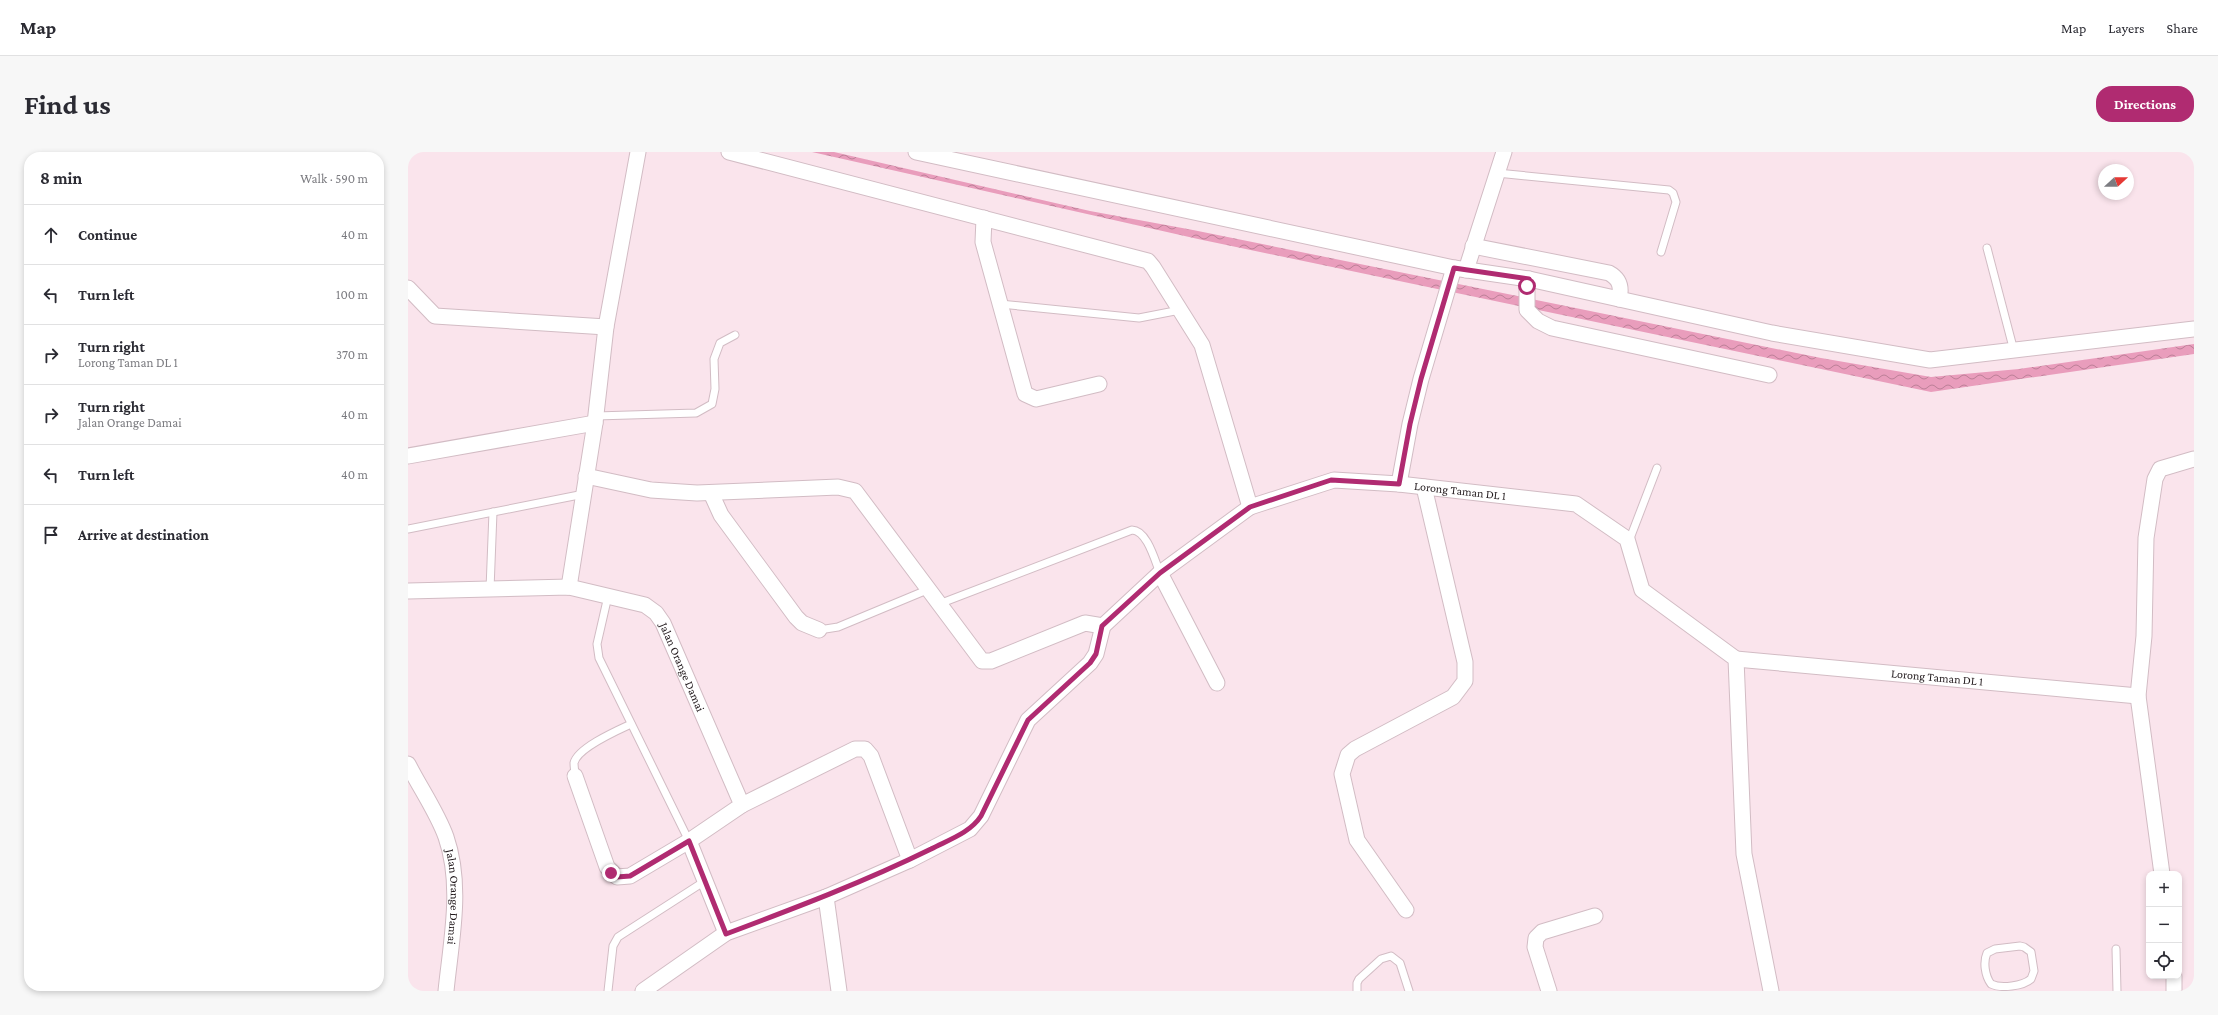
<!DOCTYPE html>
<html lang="en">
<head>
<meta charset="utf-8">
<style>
	body { margin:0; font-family:"Crimson Pro",serif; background:#f7f7f7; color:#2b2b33 }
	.controls { position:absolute; right:12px; bottom:12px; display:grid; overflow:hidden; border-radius:8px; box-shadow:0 2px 6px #0003 }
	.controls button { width:36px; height:36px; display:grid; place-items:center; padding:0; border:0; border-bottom:1px solid #e1e1e2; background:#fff; color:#2b2b33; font:20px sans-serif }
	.compass { position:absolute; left:1690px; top:12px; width:36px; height:36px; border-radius:50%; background:#fff; box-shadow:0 2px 6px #0003; rotate:69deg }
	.stop { position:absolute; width:12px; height:12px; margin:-9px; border:3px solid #b02b71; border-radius:50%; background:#fff }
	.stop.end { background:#b02b71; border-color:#fff; box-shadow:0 1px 4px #0008 }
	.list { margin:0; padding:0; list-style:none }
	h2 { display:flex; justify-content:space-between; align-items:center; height:52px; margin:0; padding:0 16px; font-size:17px }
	h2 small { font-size:13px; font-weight:400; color:#7c7c81 }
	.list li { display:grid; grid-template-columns:26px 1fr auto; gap:12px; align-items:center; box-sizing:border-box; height:60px; padding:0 16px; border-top:1px solid #e1e1e2 }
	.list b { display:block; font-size:15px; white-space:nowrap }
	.list p { margin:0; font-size:13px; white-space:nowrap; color:#7c7c81 }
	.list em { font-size:13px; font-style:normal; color:#7c7c81 }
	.icon { flex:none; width:22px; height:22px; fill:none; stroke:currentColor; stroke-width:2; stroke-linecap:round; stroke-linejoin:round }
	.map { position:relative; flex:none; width:1786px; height:839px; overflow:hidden; border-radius:16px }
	header { display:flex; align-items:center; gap:24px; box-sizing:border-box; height:56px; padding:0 20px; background:#fff; border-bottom:1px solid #e1e1e2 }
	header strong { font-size:19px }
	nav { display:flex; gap:22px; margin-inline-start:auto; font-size:14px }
	.intro { display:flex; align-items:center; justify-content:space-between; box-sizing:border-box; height:96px; padding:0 24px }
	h1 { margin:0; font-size:28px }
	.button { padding:10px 18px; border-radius:16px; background:#b02b71; color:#fff; font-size:14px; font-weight:700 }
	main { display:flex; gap:24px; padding:0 24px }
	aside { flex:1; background:#fff; border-radius:16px; box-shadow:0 2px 6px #0003 }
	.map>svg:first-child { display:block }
	.water { fill:url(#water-waves) }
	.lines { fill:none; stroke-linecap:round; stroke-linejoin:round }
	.service-casing { stroke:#d2bcc4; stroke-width:9 }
	.minor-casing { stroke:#d2bcc4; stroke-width:17 }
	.service { stroke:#fff; stroke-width:7 }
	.minor { stroke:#fff; stroke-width:15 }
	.route { stroke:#b02b71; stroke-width:5 }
	.labels { text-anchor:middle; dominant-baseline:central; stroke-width:4; stroke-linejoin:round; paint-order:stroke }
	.street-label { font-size:12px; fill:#231b1e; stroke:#fef5f8 }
</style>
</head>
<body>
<header>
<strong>Map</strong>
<nav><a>Map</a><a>Layers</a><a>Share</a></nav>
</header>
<div class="intro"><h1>Find us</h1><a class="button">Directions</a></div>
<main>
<aside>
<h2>8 min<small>Walk · 590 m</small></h2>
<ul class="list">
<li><svg class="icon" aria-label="ahead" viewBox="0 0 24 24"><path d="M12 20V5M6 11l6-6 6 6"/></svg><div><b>Continue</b></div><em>40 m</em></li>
<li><svg class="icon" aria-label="left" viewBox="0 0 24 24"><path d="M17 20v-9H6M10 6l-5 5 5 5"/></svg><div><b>Turn left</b></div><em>100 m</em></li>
<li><svg class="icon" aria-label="right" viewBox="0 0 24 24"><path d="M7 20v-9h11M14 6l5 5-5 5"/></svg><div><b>Turn right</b><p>Lorong Taman DL 1</p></div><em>370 m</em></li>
<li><svg class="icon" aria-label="right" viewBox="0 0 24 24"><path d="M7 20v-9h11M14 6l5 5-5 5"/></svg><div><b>Turn right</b><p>Jalan Orange Damai</p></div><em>40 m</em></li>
<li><svg class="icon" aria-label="left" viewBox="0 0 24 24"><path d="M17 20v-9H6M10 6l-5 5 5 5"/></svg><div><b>Turn left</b></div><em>40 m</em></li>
<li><svg class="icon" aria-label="arrive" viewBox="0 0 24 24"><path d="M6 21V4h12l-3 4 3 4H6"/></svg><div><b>Arrive at destination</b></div></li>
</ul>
</aside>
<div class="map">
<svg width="1786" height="839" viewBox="0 0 1786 839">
	<defs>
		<pattern id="water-waves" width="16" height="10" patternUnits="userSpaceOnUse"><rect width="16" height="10" fill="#e99dbc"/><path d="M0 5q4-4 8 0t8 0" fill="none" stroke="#bc7f98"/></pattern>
	</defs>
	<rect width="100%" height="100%" fill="#fae4ec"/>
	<path class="water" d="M404,0h22l256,59 103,19 628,128 110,19 88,-8 175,-25v10l-263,38 -733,-153z"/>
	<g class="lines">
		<defs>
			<g id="service">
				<path d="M1089,21l172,17 4,3 3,9 -15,50"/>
				<path d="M1579,96l27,103"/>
				<path d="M592,152l139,14 41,-8"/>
				<path d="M188,264l100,-3 16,-9 3,-15 -1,-30 6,-16 15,-8"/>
				<path d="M0,377l176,-35"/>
				<path d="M1221,389l28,-73"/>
				<path d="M82,437l3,-77"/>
				<path d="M200,444l-11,48 2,14 90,183"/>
				<path d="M531,452l193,-74c15,0 23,31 28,43"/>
				<path d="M411,478l19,-3 89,-37"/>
				<path d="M167,624c0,-4 -1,-9 -1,-13 3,-15 44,-33 57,-39"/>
				<path d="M1612,794l4,1 7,5 3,19 -3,8c-8,7 -30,10 -40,5 -6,-8 -8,-22 -4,-31l8,-4z"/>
				<path d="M1708,797l1,42"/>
				<path d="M200,839l5,-45 5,-9 87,-56"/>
				<path d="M949,839v-8l2,-4 22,-20 10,-3 9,7 9,28"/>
			</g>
			<g id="minor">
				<path d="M321,0l419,109 5,6 49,78 48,162"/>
				<path d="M508,0l538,116 75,11 243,54 158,27 264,-31"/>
				<path d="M576,66l-1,24 42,152 11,5 63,-15"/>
				<path d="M1065,94l136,27c11,6 13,14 10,26"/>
				<path d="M1058,118l38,-118"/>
				<path d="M1121,127l-2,7v24l11,11 14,7 217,47"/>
				<path d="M0,136l27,28 171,11"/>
				<path d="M0,304l187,-33"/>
				<path d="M178,324l65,14 46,3 141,-6 17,4 127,170h9l94,-38 18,3"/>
				<path d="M991,332l11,-60 11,-45 33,-111"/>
				<path d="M303,341l10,22 75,102 6,6 17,7"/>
				<path d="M752,421l57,110"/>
				<path d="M161,435l26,-164 11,-96 32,-175"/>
				<path id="s1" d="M0,439l161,-4 76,18 11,8 7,10 79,182 -53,36 37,92"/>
				<path id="s2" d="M1328,507l402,37"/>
				<path id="s3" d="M0,612c12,24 29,48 38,73 17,49 5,104 0,154"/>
				<path d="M167,624l32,91 10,10 13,-1 59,-35"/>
				<path d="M334,653l113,-56h10l6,7 39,104"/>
				<path d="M1754,722l-24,-178 6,-60 2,-98 9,-59 5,-10 34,-10"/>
				<path d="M418,745l13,94"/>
				<path d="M998,758l-49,-70 -15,-66 6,-19 7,-6 98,-52 12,-16v-19l-41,-175"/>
				<path d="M1766,824v15"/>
				<path id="s4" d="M235,839l83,-58 100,-36 84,-37 60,-31 11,-13 47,-96 62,-57 6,-9 7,-28 57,-53 90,-66 84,-27 65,4 177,20 51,35 15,51 94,69 8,195 27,137"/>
				<path d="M1141,839l-14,-44 1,-9 6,-6 53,-16"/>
			</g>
		</defs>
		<use href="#service" class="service-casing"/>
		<use href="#minor" class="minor-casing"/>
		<use href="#service" class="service"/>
		<use href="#minor" class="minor"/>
	</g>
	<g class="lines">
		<path class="route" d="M203,721l6,4 13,-1 59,-35 37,93c69,-26 138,-52 205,-85 17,-9 39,-16 50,-33l47,-96 62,-57 6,-9 6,-28 58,-53 90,-66 81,-27 68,4 11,-60 11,-45 33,-111 75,11 -2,7"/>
	</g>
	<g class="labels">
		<g class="street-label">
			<text stroke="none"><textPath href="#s4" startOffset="1019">Lorong Taman DL 1</textPath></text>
			<text stroke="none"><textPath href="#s1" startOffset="313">Jalan Orange Damai</textPath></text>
			<text stroke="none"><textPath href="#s2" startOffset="202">Lorong Taman DL 1</textPath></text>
			<text stroke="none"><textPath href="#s3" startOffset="143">Jalan Orange Damai</textPath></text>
		</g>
	</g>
</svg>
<div class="controls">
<button>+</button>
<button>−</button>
<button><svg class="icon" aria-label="locate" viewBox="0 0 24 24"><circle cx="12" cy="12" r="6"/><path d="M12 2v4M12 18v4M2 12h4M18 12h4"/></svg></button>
</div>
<svg class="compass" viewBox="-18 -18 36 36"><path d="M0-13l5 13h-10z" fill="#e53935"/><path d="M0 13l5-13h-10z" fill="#7c7c81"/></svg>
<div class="stop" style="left:1119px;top:134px"></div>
<div class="stop end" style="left:203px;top:721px"></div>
</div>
</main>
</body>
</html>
